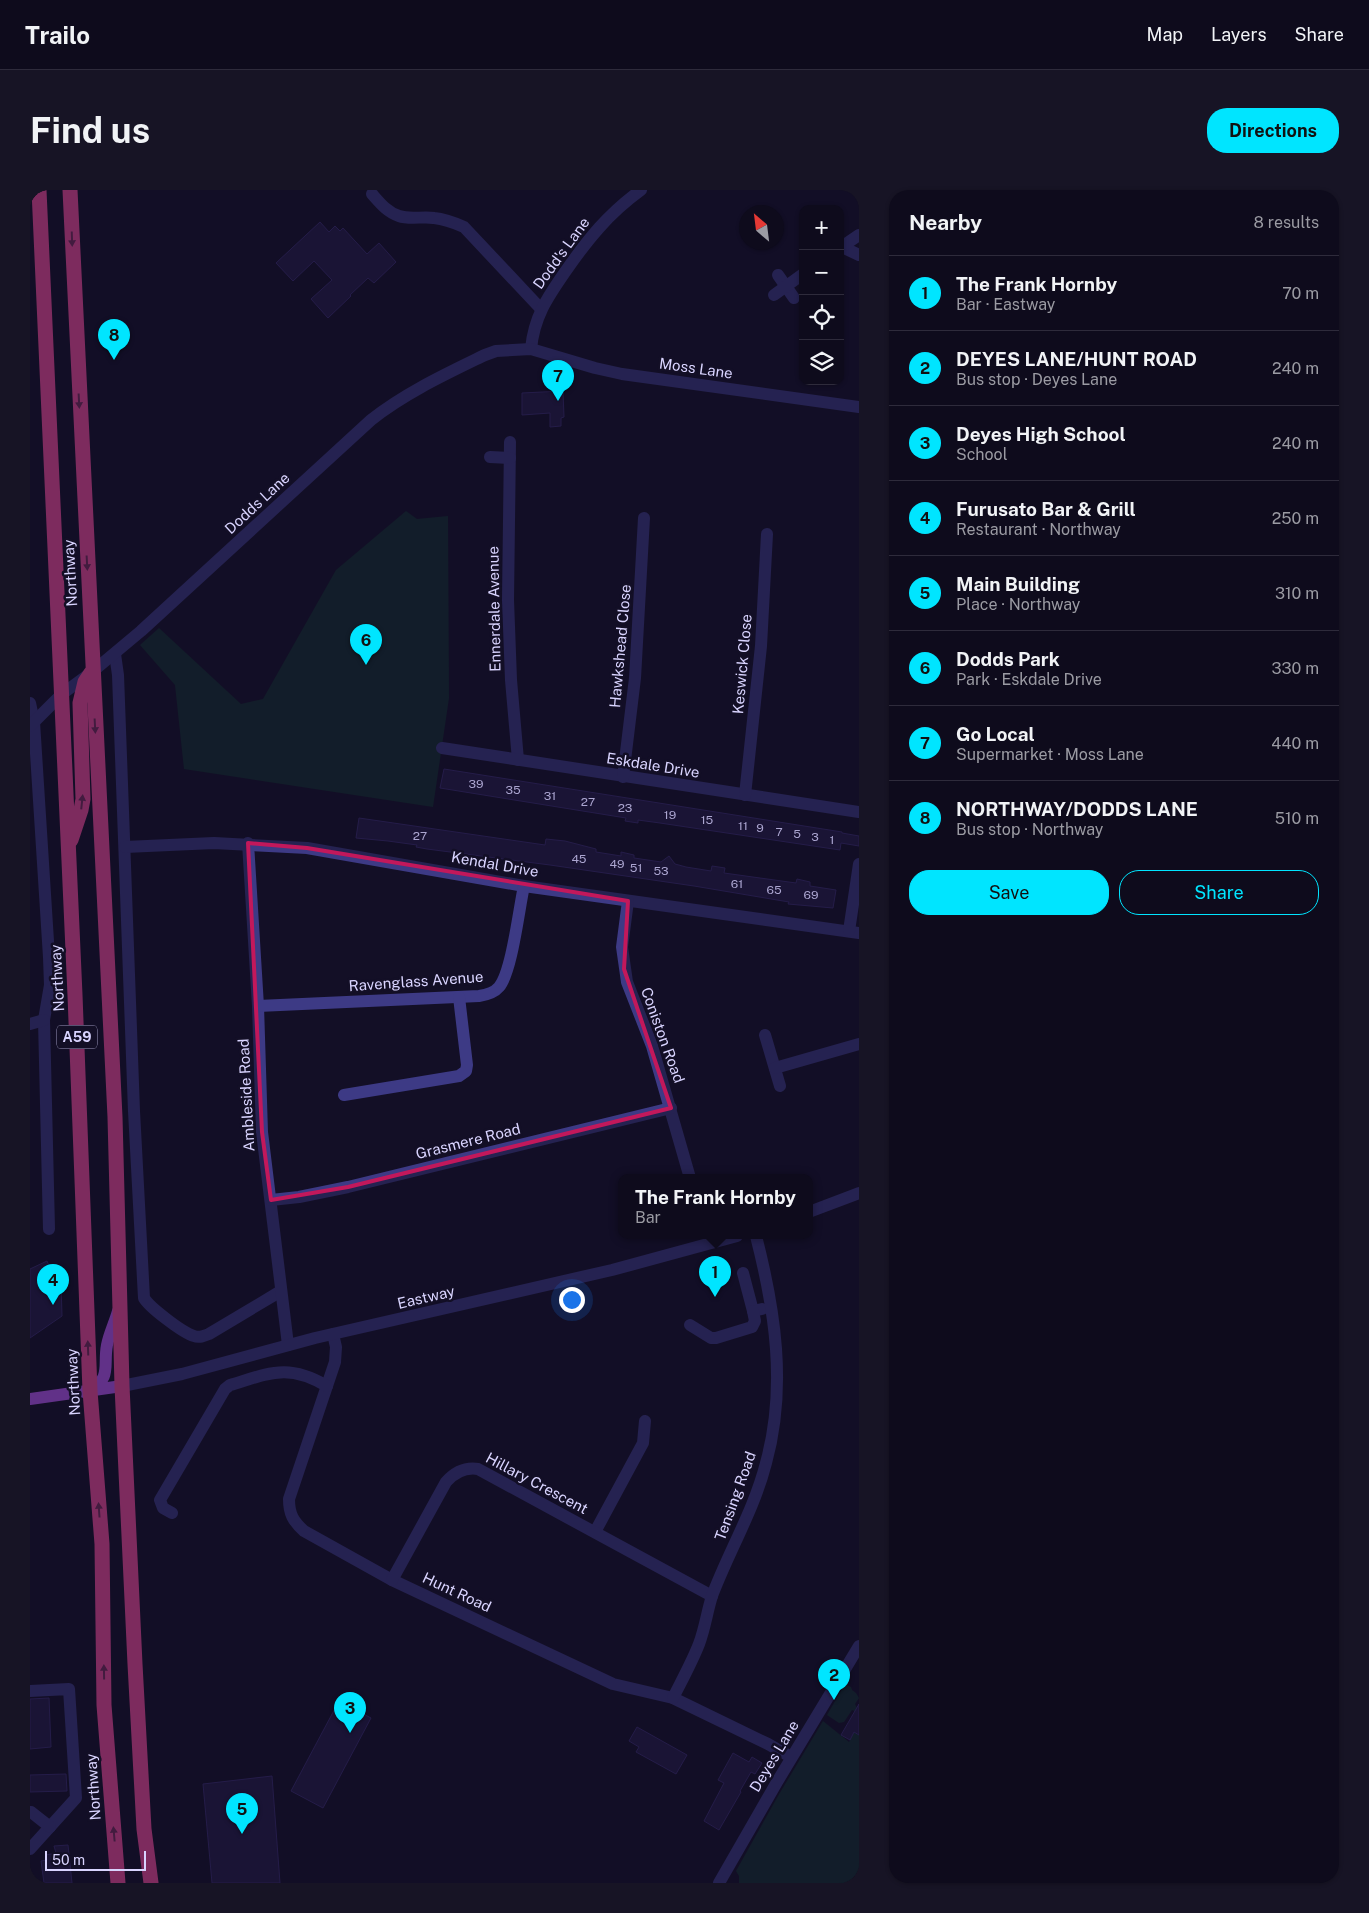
<!DOCTYPE html>
<html lang="en">
<head>
<meta charset="utf-8">
<style>
	body { margin:0; font-family:"Public Sans",sans-serif; background:#171425; color:#f1f3f6 }
	.controls { position:absolute; right:15px; top:15px; display:grid; overflow:hidden; border-radius:10px; box-shadow:0 1px 4px #0004 }
	.controls button { width:45px; height:45px; display:grid; place-items:center; padding:0; border:0; border-bottom:1px solid #2e2b3b; background:#0e0b1c; color:#f1f3f6; font:25px sans-serif }
	.compass { position:absolute; left:709px; top:15px; width:45px; height:45px; border-radius:50%; background:#0e0b1c; box-shadow:0 1px 4px #0004; rotate:332deg }
	.scale { position:absolute; left:15px; bottom:12px; width:101px; box-sizing:border-box; padding-left:5px; border:2px solid #d9d4ff; border-top:0; font-size:14px; line-height:18px; white-space:nowrap; color:#d9d4ff; -webkit-text-stroke:4px #130f26; paint-order:stroke }
	.you { position:absolute; left:541px; top:1109px; width:18px; height:18px; margin:-12px; border:4px solid #fff; border-radius:50%; background:#1a73e8; box-shadow:0 0 0 8px #1a73e833 }
	.badge { display:grid; place-items:center; width:32px; height:32px; border-radius:50%; background:#00e5ff; color:#111; font-size:16px; font-weight:700 }
	.pin { position:absolute; translate:-50% -41px; filter:drop-shadow(0 1px 2px #0008) }
	.pin::after { content:''; position:absolute; top:26px; width:18px; height:15px; background:inherit; clip-path:polygon(0 0,100% 0,50% 100%) }
	.popup { position:absolute; left:588px; top:984px; width:195px; height:65px; box-sizing:border-box; display:grid; place-content:center; border-radius:10px; background:#0e0b1c; filter:drop-shadow(0 1px 4px #0005); font-size:16px; white-space:nowrap; color:#9b9ba3 }
	.popup b { font-size:19px; color:#f1f3f6 }
	.popup::after { content:''; position:absolute; left:50%; top:100%; margin-left:-10px; border:10px solid transparent; border-top-color:#0e0b1c }
	.list { margin:0; padding:0; list-style:none }
	h2 { display:flex; justify-content:space-between; align-items:center; height:65px; margin:0; padding:0 20px; font-size:21px }
	h2 small { font-size:16px; font-weight:400; color:#9b9ba3 }
	.list li { display:grid; grid-template-columns:32px 1fr auto; gap:15px; align-items:center; box-sizing:border-box; height:75px; padding:0 20px; border-top:1px solid #2e2b3b }
	.list b { display:block; font-size:19px; white-space:nowrap }
	.list p { margin:0; font-size:16px; white-space:nowrap; color:#9b9ba3 }
	.list em { font-size:16px; font-style:normal; color:#9b9ba3 }
	.actions { display:flex; gap:10px; padding:15px 20px }
	.actions a { flex:1; padding:11px 0; border:1px solid #00e5ff; border-radius:20px; text-align:center; font-size:18px; color:#00e5ff }
	.actions .main { background:#00e5ff; color:#111 }
	.icon { flex:none; width:28px; height:28px; fill:none; stroke:currentColor; stroke-width:2; stroke-linecap:round; stroke-linejoin:round }
	.map { position:relative; flex:none; width:829px; height:1693px; overflow:hidden; border-radius:20px }
	header { display:flex; align-items:center; gap:30px; box-sizing:border-box; height:70px; padding:0 25px; background:#0e0b1c; border-bottom:1px solid #2e2b3b }
	header strong { font-size:24px }
	nav { display:flex; gap:28px; margin-inline-start:auto; font-size:18px }
	.intro { display:flex; align-items:center; justify-content:space-between; box-sizing:border-box; height:120px; padding:0 30px }
	h1 { margin:0; font-size:35px }
	.button { padding:12px 22px; border-radius:20px; background:#00e5ff; color:#111; font-size:18px; font-weight:700 }
	main { display:flex; gap:30px; padding:0 30px }
	aside { flex:1; background:#0e0b1c; border-radius:20px; box-shadow:0 1px 4px #0004 }
	.map>svg:first-child { display:block }
	.green { fill:#12302f }
	.building { fill:#241b47; stroke:#3b2d73 }
	.lines { fill:none; stroke-linecap:round; stroke-linejoin:round }
	.minor { stroke:#3d3a85; stroke-width:12 }
	.major { stroke:#c25bff; stroke-width:12 }
	.highway { stroke:#ff4fa3; stroke-width:15 }
	.oneway { fill:#7d2c5e }
	.marked { fill:none; stroke:#c2185b; stroke-width:4; stroke-linejoin:round }
	.labels { text-anchor:middle; dominant-baseline:central; stroke-width:5; stroke-linejoin:round; paint-order:stroke }
	.number-label { font-size:12px; fill:#aca6d1 }
	.shield { fill:#130f26; stroke:#9e99be; stroke-width:1 }
	.shield-label { font-size:14px; font-weight:bold; fill:#d9d4ff }
	.street-label { font-size:15px; fill:#d9d4ff; stroke:#130f26 }
</style>
</head>
<body>
<header>
<strong>Trailo</strong>
<nav><a>Map</a><a>Layers</a><a>Share</a></nav>
</header>
<div class="intro"><h1>Find us</h1><a class="button">Directions</a></div>
<main>
<div class="map">
<svg width="829" height="1693" viewBox="0 0 829 1693">
	<rect width="100%" height="100%" fill="#130f26"/>
	<g class="green">
		<path d="M376,321l11,8 31,-3 1,182 -16,109 -249,-38 -9,-84 -35,-40 19,-17 82,76 22,-5 73,-129z"/>
		<path d="M815,1494l6,3 1,3 4,3 3,5 -4,6 2,4 -2,3 -3,-1 -8,12 -5,1 -12,-8z"/>
		<path d="M793,1531l26,21 5,-10 5,3v148h-120v-7l-3,-5 42,-75z"/>
	</g>
	<g class="building">
		<path d="M290,32l9,10 6,-6 5,5 3,-3 24,26 12,-11 17,19 -22,21 -6,-5 -18,17 1,1 -23,22 -17,-19 21,-19 -18,-19 -21,20 -17,-18z"/>
		<path d="M533,201l1,26 -3,1v8l-11,1v-14l-28,2v-22z"/>
		<path d="M414,579l398,63v1l17,3v10l-18,-3 -1,7 -180,-27 -22,-3v3l-13,-2 1,-3 -186,-30z"/>
		<path d="M329,628l186,27 1,-6 19,2 31,8v3l25,4v-4l13,3v3l27,4 8,-6 6,8 11,3 25,4 1,-5 13,2 -1,5 72,10 1,-4 13,3v4l26,4 -3,18 -45,-4 1,-2 -95,-16 -144,-21 -123,-16 -11,-2 1,-2 -29,-4 -32,-3z"/>
		<path d="M17,1071l9,22h5l1,33 -32,22v-69z"/>
		<path d="M19,1508l2,49 -21,2v-50z"/>
		<path d="M309,1511l32,17 -48,90 -32,-17z"/>
		<path d="M829,1514v31l-5,-3 -4,8 -9,-5z"/>
		<path d="M607,1537l50,28 -11,19 -40,-22 3,-5 -10,-6z"/>
		<path d="M703,1563l16,9 3,-5 10,6 -7,11 -4,-2 -11,19 1,1 -22,38 -15,-9 20,-38 -6,-3z"/>
		<path d="M36,1584l1,17 -37,1v-17z"/>
		<path d="M242,1586l8,107h-68l-9,-99z"/>
		<path d="M38,1655l4,38h-28l-3,-22 6,-1 -1,-5 10,-2 -2,-7z"/>
	</g>
	<g class="lines">
		<g class="minor">
			<path d="M342,4c8,9 15,18 27,22 11,4 24,0 35,2 11,1 21,5 30,9l77,82"/>
			<path d="M812,57l17,8"/>
			<path d="M810,58l19,-13"/>
			<path d="M748,85l16,23"/>
			<path d="M744,105l29,-21"/>
			<path d="M501,159c3,-32 16,-51 34,-77 23,-33 43,-58 76,-82"/>
			<path d="M480,252l-2,158 3,80 7,80"/>
			<path d="M460,267l20,1"/>
			<path d="M85,464l3,21 16,436 10,187c5,9 39,35 50,38 5,2 10,0 15,-2l72,-43"/>
			<path d="M0,513l4,19 15,235 1,28 -6,35 5,209"/>
			<path d="M0,536l32,-32 30,-22 49,-41 230,-211c34,-27 75,-46 114,-65l11,-4 35,-2 64,19 27,6 237,33"/>
			<path d="M412,558l417,64"/>
			<path d="M593,587l12,-99 9,-160"/>
			<path d="M715,605l16,-149 6,-112"/>
			<path d="M218,653l10,163 4,126 26,213"/>
			<path d="M95,657l89,-4 93,5 217,38 335,47"/>
			<path d="M598,711l-6,46 5,35 25,64 38,132"/>
			<path d="M819,741l10,-67"/>
			<path d="M228,816l221,-10c7,-1 15,-3 20,-9 13,-15 20,-79 25,-101"/>
			<path d="M0,834l14,-4"/>
			<path d="M735,845l15,51"/>
			<path d="M745,878l84,-24"/>
			<path d="M314,905l115,-19 7,-5 1,-6 -8,-68"/>
			<path d="M241,1010l28,-3 49,-10 323,-79"/>
			<path d="M779,1022l50,-19"/>
			<path d="M713,1083l10,38 9,-2"/>
			<path d="M660,1135l21,13h5l36,-11 3,-6 -2,-10"/>
			<path d="M303,1144l3,13 -1,15 -46,137c0,15 4,22 15,32l88,49 221,104 60,14 95,46 23,13"/>
			<path d="M92,1196l60,-12 133,-36 297,-68 125,-34"/>
			<path d="M142,1323l-9,-5 -3,-8 65,-111 5,-4c40,-12 58,-22 97,1"/>
			<path d="M565,1342l48,-89 2,-22"/>
			<path d="M362,1390l54,-98c9,-10 19,-15 32,-13l234,127"/>
			<path d="M0,1501l39,-2 7,109 -46,51"/>
			<path d="M643,1508c9,-18 19,-36 26,-54 6,-16 8,-32 13,-48 17,-45 42,-86 54,-133 21,-76 9,-153 -10,-227"/>
			<path d="M1,1622l19,15"/>
			<path d="M689,1693l58,-101 82,-136"/>
		</g>
		<g class="major">
			<path d="M60,1201c22,-14 13,-25 17,-46 2,-11 8,-23 11,-34"/>
			<path d="M0,1209l92,-13"/>
		</g>
		<g class="highway">
			<path d="M9,0l36,805 15,396 12,153 2,161 14,178"/>
			<path d="M40,0l45,927 7,269 13,278 9,165 7,54"/>
			<path d="M41,650l10,-30 2,-11 -3,-96 5,-21 6,-9"/>
		</g>
	</g>
	<defs><path id="oneway-solid" d="M-6-.8H1V-3.2L6.5 0L1 3.2V.8H-6Z" transform="scale(1.25)"/></defs>
	<g class="oneway">
		<use href="#oneway-solid" transform="translate(42 49) rotate(88)"/>
		<use href="#oneway-solid" transform="translate(49 211) rotate(87)"/>
		<use href="#oneway-solid" transform="translate(57 373) rotate(87)"/>
		<use href="#oneway-solid" transform="translate(65 536) rotate(87)"/>
		<use href="#oneway-solid" transform="translate(52 612) rotate(-84)"/>
		<use href="#oneway-solid" transform="translate(58 1158) rotate(-92)"/>
		<use href="#oneway-solid" transform="translate(69 1320) rotate(-94)"/>
		<use href="#oneway-solid" transform="translate(74 1482) rotate(-91)"/>
		<use href="#oneway-solid" transform="translate(84 1644) rotate(-95)"/>
	</g>
	<path d="M0 0H829V1693H0ZM218,653l59,5 321,53 -4,68 47,139 -323,79 -77,13 -9,-68z" fill="#130f26" fill-opacity=".55" fill-rule="evenodd"/>
	<path class="marked" d="M218,653l59,5 321,53 -4,68 47,139 -323,79 -77,13 -9,-68z"/>
	<g class="labels">
		<g class="number-label">
			<text x="446" y="594">39</text>
			<text x="483" y="600">35</text>
			<text x="520" y="606">31</text>
			<text x="558" y="612">27</text>
			<text x="595" y="618">23</text>
			<text x="640" y="625">19</text>
			<text x="677" y="630">15</text>
			<text x="713" y="636">11</text>
			<text x="730" y="638">9</text>
			<text x="749" y="642">7</text>
			<text x="767" y="644">5</text>
			<text x="390" y="646">27</text>
			<text x="785" y="647">3</text>
			<text x="802" y="650">1</text>
			<text x="549" y="669">45</text>
			<text x="587" y="674">49</text>
			<text x="606" y="678">51</text>
			<text x="631" y="681">53</text>
			<text x="707" y="694">61</text>
			<text x="744" y="700">65</text>
			<text x="781" y="705">69</text>
		</g>
		<rect class="shield" x="27" y="835.5" width="40" height="23" rx="4"/>
		<g class="shield-label">
			<text x="47" y="847">A59</text>
		</g>
		<g class="street-label">
			<text transform="translate(531 63) rotate(-54)">Dodd's Lane</text>
			<text transform="translate(666 178) rotate(8)">Moss Lane</text>
			<text transform="translate(227 313) rotate(-43)">Dodds Lane</text>
			<text transform="translate(40 383) rotate(-93)">Northway</text>
			<text transform="translate(464 419) rotate(-91)">Ennerdale Avenue</text>
			<text transform="translate(590 456) rotate(-85)">Hawkshead Close</text>
			<text transform="translate(712 474) rotate(-85)">Keswick Close</text>
			<text transform="translate(623 575) rotate(9)">Eskdale Drive</text>
			<text transform="translate(465 674) rotate(10)">Kendal Drive</text>
			<text transform="translate(27 788) rotate(-93)">Northway</text>
			<text transform="translate(386 791) rotate(-4)">Ravenglass Avenue</text>
			<text transform="translate(633 845) rotate(70)">Coniston Road</text>
			<text transform="translate(216 905) rotate(-93)">Ambleside Road</text>
			<text transform="translate(438 951) rotate(-14)">Grasmere Road</text>
			<text transform="translate(396 1107) rotate(-13)">Eastway</text>
			<text transform="translate(43 1192) rotate(-93)">Northway</text>
			<text transform="translate(507 1293) rotate(28)">Hillary Crescent</text>
			<text transform="translate(705 1306) rotate(-70)">Tensing Road</text>
			<text transform="translate(427 1402) rotate(25)">Hunt Road</text>
			<text transform="translate(744 1566) rotate(-59)">Deyes Lane</text>
			<text transform="translate(63 1597) rotate(-94)">Northway</text>
		</g>
	</g>
</svg>
<div class="controls">
<button>+</button>
<button>−</button>
<button><svg class="icon" aria-label="locate" viewBox="0 0 24 24"><circle cx="12" cy="12" r="6"/><path d="M12 2v4M12 18v4M2 12h4M18 12h4"/></svg></button>
<button><svg class="icon" aria-label="layers" viewBox="0 0 24 24"><path d="M12 4l9 5-9 5-9-5zM3 14l9 5 9-5"/></svg></button>
</div>
<svg class="compass" viewBox="-18 -18 36 36"><path d="M0-13l5 13h-10z" fill="#e53935"/><path d="M0 13l5-13h-10z" fill="#9b9ba3"/></svg>
<div class="scale">50 m</div>
<div class="you"></div>
<div class="pin badge" style="left:685px;top:1107px">1</div>
<div class="popup"><b>The Frank Hornby</b>Bar</div>
<div class="pin badge" style="left:804px;top:1510px">2</div>
<div class="pin badge" style="left:320px;top:1543px">3</div>
<div class="pin badge" style="left:23px;top:1115px">4</div>
<div class="pin badge" style="left:212px;top:1644px">5</div>
<div class="pin badge" style="left:336px;top:475px">6</div>
<div class="pin badge" style="left:528px;top:211px">7</div>
<div class="pin badge" style="left:84px;top:170px">8</div>
</div>
<aside>
<h2>Nearby<small>8 results</small></h2>
<ul class="list">
<li><span class="badge">1</span><div><b>The Frank Hornby</b><p>Bar · Eastway</p></div><em>70 m</em></li>
<li><span class="badge">2</span><div><b>DEYES LANE/HUNT ROAD</b><p>Bus stop · Deyes Lane</p></div><em>240 m</em></li>
<li><span class="badge">3</span><div><b>Deyes High School</b><p>School</p></div><em>240 m</em></li>
<li><span class="badge">4</span><div><b>Furusato Bar &amp; Grill</b><p>Restaurant · Northway</p></div><em>250 m</em></li>
<li><span class="badge">5</span><div><b>Main Building</b><p>Place · Northway</p></div><em>310 m</em></li>
<li><span class="badge">6</span><div><b>Dodds Park</b><p>Park · Eskdale Drive</p></div><em>330 m</em></li>
<li><span class="badge">7</span><div><b>Go Local</b><p>Supermarket · Moss Lane</p></div><em>440 m</em></li>
<li><span class="badge">8</span><div><b>NORTHWAY/DODDS LANE</b><p>Bus stop · Northway</p></div><em>510 m</em></li>
</ul>
<div class="actions"><a class="main">Save</a><a>Share</a></div>
</aside>
</main>
</body>
</html>
